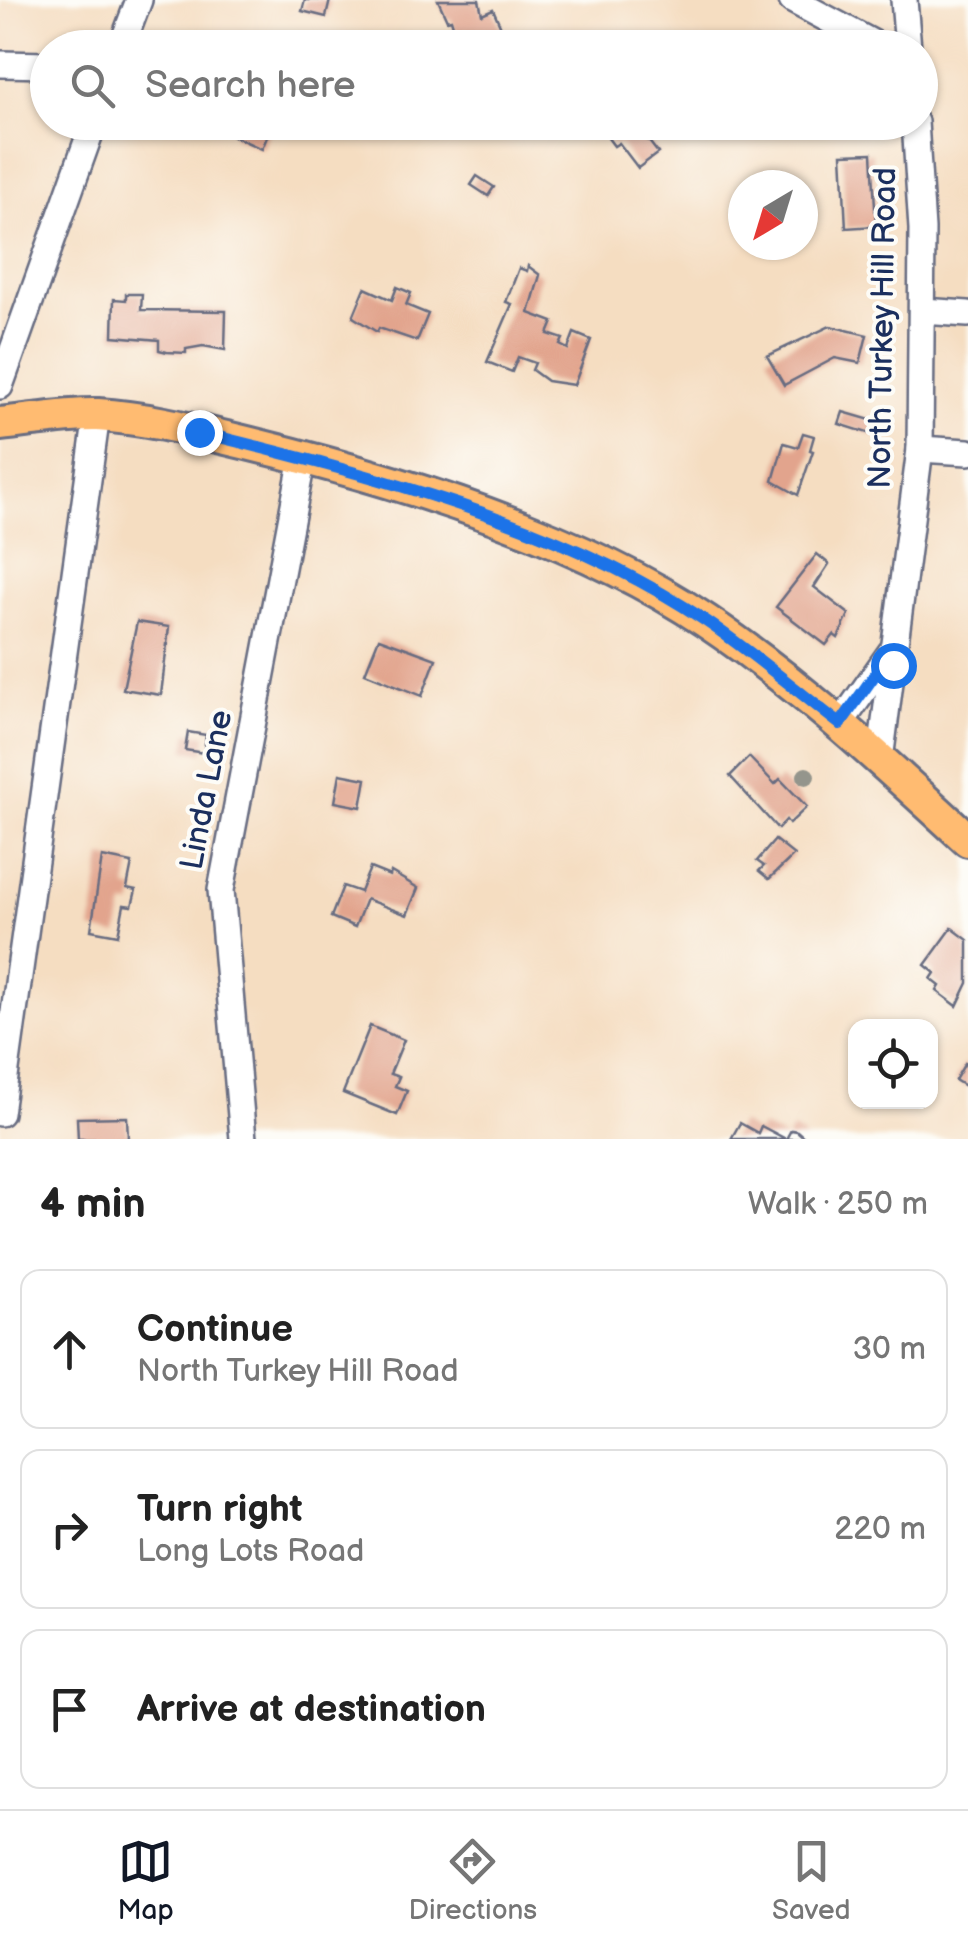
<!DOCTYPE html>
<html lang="en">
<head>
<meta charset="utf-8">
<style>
	body { margin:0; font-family:"Balsamiq Sans",sans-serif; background:#f2f2f2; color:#222 }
	.controls { position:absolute; right:30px; bottom:30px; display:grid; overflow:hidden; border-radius:20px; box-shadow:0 2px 8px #0004 }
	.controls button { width:90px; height:90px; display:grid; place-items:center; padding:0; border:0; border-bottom:2px solid #e0e0e0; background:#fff; color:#222; font:50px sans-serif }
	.compass { position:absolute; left:728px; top:170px; width:90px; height:90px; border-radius:50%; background:#fff; box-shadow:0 2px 8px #0004; rotate:218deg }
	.stop { position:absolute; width:30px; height:30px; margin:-22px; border:8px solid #1a73e8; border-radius:50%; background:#fff }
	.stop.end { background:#1a73e8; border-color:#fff; box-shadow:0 2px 10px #0008 }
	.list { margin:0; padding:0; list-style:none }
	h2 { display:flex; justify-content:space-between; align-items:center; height:130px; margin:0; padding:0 40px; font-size:42px }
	h2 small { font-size:32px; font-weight:400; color:#767676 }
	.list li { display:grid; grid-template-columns:65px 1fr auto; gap:30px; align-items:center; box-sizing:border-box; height:160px; margin:0 20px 20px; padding:0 20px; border:2px solid #e0e0e0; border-radius:20px }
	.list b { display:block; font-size:38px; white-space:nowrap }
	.list p { margin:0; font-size:32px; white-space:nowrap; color:#767676 }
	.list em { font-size:32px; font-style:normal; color:#767676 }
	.icon { flex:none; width:55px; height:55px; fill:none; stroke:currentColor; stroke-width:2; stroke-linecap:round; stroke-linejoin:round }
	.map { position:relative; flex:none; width:968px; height:1139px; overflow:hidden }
	.search { position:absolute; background:#fff; box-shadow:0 2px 8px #0004; left:30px; right:30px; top:30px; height:110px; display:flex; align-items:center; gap:25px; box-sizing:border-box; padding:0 35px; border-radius:55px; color:#767676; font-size:38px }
	.sheet { height:670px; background:#fff }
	nav { display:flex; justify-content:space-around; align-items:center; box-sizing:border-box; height:140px; border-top:2px solid #e0e0e0; background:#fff; font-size:28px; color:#767676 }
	nav a { display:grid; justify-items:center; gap:5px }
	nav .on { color:#111827 }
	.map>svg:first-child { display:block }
	.building { fill:#e2a48d }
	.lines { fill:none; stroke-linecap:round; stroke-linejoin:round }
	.minor-casing { stroke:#676c81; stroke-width:30 }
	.major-casing { stroke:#676c81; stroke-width:38 }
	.minor { stroke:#fff; stroke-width:25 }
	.major { stroke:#ffbb71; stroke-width:32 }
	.tree { fill:#94958c }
	.route { stroke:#1a73e8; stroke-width:12 }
	.labels { text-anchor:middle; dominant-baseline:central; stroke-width:8; stroke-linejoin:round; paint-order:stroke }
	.street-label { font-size:32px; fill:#1b2f5e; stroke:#fdfcf7 }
</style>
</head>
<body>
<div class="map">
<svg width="968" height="1139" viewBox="0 0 968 1139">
	<rect width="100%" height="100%" fill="#fdfcf7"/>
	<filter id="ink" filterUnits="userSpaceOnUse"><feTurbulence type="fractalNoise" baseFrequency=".01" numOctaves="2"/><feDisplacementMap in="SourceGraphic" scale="20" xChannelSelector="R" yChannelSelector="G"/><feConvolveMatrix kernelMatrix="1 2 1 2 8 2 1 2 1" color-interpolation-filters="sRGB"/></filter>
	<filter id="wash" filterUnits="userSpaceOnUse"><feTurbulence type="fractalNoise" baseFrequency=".0048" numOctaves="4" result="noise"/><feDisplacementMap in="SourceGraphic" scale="40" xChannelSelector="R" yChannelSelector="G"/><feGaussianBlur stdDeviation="2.25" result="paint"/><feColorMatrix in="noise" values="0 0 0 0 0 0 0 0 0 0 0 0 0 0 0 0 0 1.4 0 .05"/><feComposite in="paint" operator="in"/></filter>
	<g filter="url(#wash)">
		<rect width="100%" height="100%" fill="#f5ddc1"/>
		<g id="blocks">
			<g class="building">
				<path d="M305,0h25l-4,17 -24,-6z"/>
				<path d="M438,0h41l3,14 11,-5 17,39h-50l-9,-29 -4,1z"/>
				<path d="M239,122h34l-11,27 -29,-13z"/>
				<path d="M603,122h31l24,31 -20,15 -19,-25 -5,3 -6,-8 4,-4z"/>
				<path d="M872,153l4,73 -30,2 -4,-74z"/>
				<path d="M477,176l17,11 -6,9 -17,-11z"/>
				<path d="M528,266l12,9 -11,38 24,9 -5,12 15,5 -3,6 8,4 6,-16 17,7 -17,45 -27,-4 -15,-11 3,-7 -17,-6 -6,15 -25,-10 25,-58 -6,-2 13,-34 8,3z"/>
				<path d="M397,287l14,6 -5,12 22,9 -11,27 -38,-13 -2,4 -24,-15 12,-29 27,12z"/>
				<path d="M126,294h16l-1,16 85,1 -1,39 -22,-4 -17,3v4l-19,-1 -8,-2v-10l-46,-4 1,-37 12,1z"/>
				<path d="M830,326l37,9 -7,28 -25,-5 -51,27 -17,-29z"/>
				<path d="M843,412l38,11 -4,13 -38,-12z"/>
				<path d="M803,433l11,3 -4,14 3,1 -15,44 -25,-14 11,-38 14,4z"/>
				<path d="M817,554l12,10 -15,23 35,27 -11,24 -4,-3 -8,10 -50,-38z"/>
				<path d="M137,622l32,5 -8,68 -38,-6z"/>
				<path d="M379,638l57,21 -14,37 -57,-23z"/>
				<path d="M188,732l18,3 -2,18 -19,-3z"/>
				<path d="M749,757l26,27 5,-5 27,28 -18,17 -3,-4 -8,9 -48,-53z"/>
				<path d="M340,774l26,5 -5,28 -26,-5z"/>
				<path d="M775,840l19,15 -25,24 -10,-8 5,-5 -7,-5z"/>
				<path d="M102,857l30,6 -5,25 9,2 -4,16 -8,-1 -6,30 -27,-5z"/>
				<path d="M370,868l20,8 1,-4 27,16 -11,27 -41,-16 -11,28 -24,-10 12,-31 17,6z"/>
				<path d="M952,928l16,12v43l-11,23 -20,-15 3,-5 -9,-7 4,-6 -10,-8z"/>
				<path d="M370,1026l34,14 -14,34 9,3 -4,9 12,5 -10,24 -54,-22z"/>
				<path d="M965,1063l3,2v23l-13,-8z"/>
				<path d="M127,1117l1,22h-50l-1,-21z"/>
				<path d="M740,1123l18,10 3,-7 25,13 5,-9 6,1 9,8h-75z"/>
			</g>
		</g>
	</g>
	<g filter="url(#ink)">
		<use href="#blocks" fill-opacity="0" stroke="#676c81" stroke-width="2.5"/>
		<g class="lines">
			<defs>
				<g id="minor">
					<path d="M792,0l90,48"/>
					<path d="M904,0l4,48"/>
					<path d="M121,48l18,-48"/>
					<path d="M0,64l48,1"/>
					<path d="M922,311l46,3"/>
					<path d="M0,386l94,-264"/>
					<path d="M920,449l48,3"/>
					<path d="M840,724l51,-72"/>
					<path d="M880,760l40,-311 2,-220 -7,-107"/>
					<path d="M0,1113l97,-698"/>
					<path d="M243,1139l-22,-249 82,-433"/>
				</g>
				<path id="major" d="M0,424c32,-3 67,-10 98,-9 53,3 106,18 157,30 146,36 326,92 451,176 94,63 178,142 262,219"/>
			</defs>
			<use href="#minor" class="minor-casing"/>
			<use href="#major" class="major-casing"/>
			<use href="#minor" class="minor"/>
			<use href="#major" class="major"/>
		</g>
		<circle class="tree" cx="806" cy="776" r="9"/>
	</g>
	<g class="lines" filter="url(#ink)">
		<path class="route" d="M199,432c166,41 365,92 507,189 46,31 90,69 134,103l51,-72 2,13"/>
	</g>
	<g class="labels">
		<g class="street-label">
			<text transform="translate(883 328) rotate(-89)">North Turkey Hill Road</text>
			<text transform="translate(207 790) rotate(-79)">Linda Lane</text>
		</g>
	</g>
</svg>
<div class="controls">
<button><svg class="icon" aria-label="locate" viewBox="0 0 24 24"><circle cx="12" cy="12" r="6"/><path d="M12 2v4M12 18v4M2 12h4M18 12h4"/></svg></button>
</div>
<svg class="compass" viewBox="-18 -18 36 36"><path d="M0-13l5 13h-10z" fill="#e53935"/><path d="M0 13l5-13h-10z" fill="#767676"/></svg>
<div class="stop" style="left:893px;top:665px"></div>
<div class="stop end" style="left:199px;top:432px"></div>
<div class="search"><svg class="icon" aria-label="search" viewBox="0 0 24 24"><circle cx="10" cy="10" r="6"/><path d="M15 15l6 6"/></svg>Search here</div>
</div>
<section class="sheet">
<h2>4 min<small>Walk · 250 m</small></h2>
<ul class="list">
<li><svg class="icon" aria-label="ahead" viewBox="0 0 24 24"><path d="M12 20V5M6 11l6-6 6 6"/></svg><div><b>Continue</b><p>North Turkey Hill Road</p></div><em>30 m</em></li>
<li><svg class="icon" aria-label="right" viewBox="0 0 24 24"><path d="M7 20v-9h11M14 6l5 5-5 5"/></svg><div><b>Turn right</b><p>Long Lots Road</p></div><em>220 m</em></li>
<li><svg class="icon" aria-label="arrive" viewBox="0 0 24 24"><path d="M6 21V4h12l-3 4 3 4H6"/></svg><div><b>Arrive at destination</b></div></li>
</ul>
</section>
<nav>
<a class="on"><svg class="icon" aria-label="map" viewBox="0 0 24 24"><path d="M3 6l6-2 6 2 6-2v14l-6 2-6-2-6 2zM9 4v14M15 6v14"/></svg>Map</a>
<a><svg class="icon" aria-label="directions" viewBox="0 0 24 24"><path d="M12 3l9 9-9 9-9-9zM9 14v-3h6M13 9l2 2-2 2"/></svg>Directions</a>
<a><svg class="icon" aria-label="saved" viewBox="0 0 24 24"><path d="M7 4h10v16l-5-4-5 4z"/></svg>Saved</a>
</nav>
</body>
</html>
